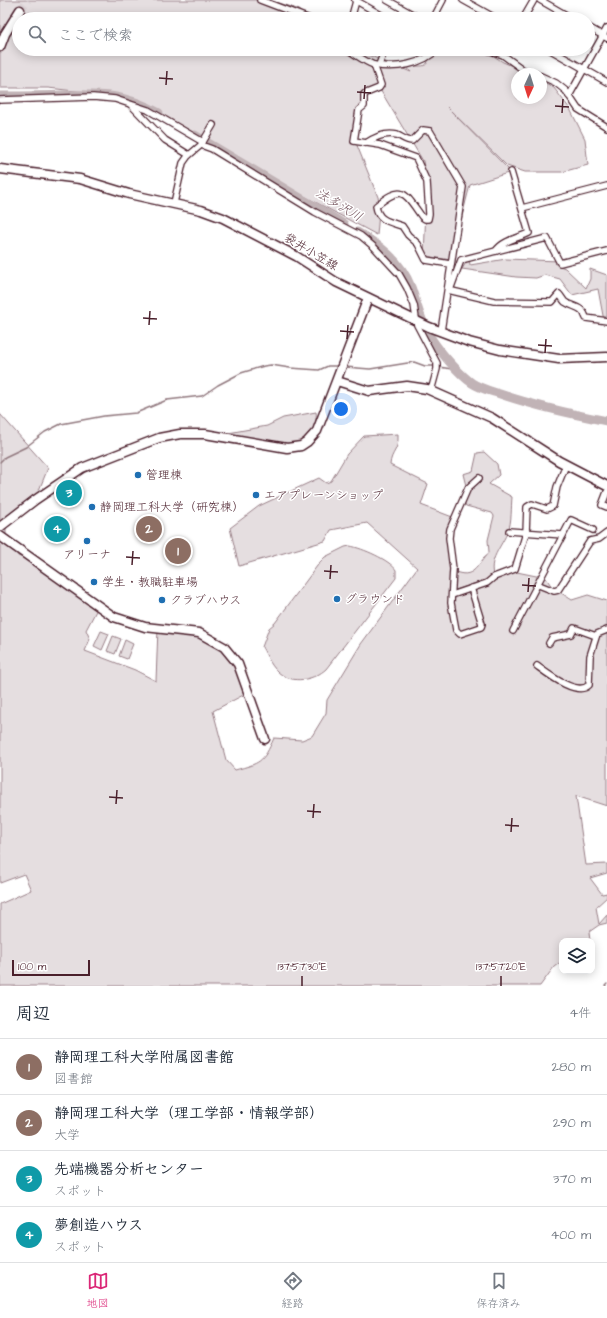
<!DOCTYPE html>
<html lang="ja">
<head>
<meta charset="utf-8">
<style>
	body { margin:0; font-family:"Architects Daughter","Klee One",sans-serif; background:#f6f6f7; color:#1f2937 }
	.controls { position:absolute; right:12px; bottom:12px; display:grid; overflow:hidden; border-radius:8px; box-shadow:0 2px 10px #0003 }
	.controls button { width:36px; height:36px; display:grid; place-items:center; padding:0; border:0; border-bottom:1px solid #e0e1e3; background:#fff; color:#1f2937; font:20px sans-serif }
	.compass { position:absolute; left:511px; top:68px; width:36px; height:36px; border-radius:50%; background:#fff; box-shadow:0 2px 10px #0003; rotate:184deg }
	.scale { position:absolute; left:12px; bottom:10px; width:78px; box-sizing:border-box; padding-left:4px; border:2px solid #4a1f2b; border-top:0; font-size:11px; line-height:14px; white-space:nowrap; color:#4a1f2b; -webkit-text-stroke:3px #fff; paint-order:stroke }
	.you { position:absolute; left:341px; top:409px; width:14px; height:14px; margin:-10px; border:3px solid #fff; border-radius:50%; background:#1a73e8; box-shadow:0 0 0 6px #1a73e833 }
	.badge { display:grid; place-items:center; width:26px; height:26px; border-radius:50%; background:#db2777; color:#fff; font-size:13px; font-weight:700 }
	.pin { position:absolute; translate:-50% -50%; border:2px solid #fff; box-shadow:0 1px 4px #0006 }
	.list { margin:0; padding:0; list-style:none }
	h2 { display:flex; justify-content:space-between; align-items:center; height:52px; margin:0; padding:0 16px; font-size:17px }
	h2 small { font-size:13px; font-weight:400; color:#747a83 }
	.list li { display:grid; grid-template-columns:26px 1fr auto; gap:12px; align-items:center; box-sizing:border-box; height:56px; padding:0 16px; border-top:1px solid #e0e1e3 }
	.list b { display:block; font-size:15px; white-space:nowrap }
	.list p { margin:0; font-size:13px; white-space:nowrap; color:#747a83 }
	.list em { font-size:13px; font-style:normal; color:#747a83 }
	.icon { flex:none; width:22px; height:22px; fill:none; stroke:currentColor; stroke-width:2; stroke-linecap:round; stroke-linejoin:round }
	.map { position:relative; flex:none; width:607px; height:986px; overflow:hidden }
	.search { position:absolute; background:#fff; box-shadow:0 2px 10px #0003; left:12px; right:12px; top:12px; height:44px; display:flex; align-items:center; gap:10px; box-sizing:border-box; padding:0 14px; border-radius:22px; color:#747a83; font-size:15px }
	.sheet { height:276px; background:#fff }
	nav { display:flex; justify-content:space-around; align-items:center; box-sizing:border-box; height:56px; border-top:1px solid #e0e1e3; background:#fff; font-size:11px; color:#747a83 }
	nav a { display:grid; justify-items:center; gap:2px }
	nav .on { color:#db2777 }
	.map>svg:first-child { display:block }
	.green { fill:#e5dee0; stroke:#987e86 }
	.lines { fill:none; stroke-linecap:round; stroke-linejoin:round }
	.stream { stroke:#91787e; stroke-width:1.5 }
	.river { stroke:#c1b3b6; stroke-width:9 }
	.secondary-tunnel { stroke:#dbd2d5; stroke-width:8; stroke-dasharray:8 4; stroke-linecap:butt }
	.street-casing { stroke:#4a1f2b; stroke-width:8 }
	.secondary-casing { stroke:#4a1f2b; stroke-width:11 }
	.street { stroke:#fff; stroke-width:5.5 }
	.secondary { stroke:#fff; stroke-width:8 }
	.ticks { fill:none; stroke:#4a1f2b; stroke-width:1.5 }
	.poi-dot { fill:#1f6fb2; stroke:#fff; stroke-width:1.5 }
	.labels { text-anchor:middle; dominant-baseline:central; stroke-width:3; stroke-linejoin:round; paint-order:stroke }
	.street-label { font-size:12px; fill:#4a1f2b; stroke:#fff }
	.poi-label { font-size:12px; fill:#4a1f2b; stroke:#fff; text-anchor:start }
	.water-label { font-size:13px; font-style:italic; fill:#74535c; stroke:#fff }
	.ticks-label { font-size:10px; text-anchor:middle; fill:#4a1f2b; stroke:#fff; stroke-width:3; stroke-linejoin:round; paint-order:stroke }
</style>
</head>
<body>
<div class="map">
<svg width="607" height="986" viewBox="0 0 607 986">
	<rect width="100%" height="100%" fill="#fff"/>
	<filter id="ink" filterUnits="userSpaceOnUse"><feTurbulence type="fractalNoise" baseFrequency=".025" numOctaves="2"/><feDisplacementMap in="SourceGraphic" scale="8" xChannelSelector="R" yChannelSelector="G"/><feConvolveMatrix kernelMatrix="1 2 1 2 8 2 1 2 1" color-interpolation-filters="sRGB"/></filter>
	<g filter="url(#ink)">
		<g class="green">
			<path d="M0,0h269l28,9 13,10h-291v30h334l58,23 -6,-7c31,3 15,0 33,-16h45l20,13 28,12h-14v24h24v-18l13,8 16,21 15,30 3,26 -26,7h-37l-18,-6 -60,-59 64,65 -41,13 -19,75 -27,-4 3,-70 -4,-25 -44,-73 -15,6 -10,44 26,64 -3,33 -142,-76 -87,-49 -46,-16 -54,-6h-48z"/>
			<path d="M469,258l1,7 36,-6 53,2 -4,3 4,-2 1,4 5,2 21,20 4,-9v-10l17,6v46h-3l-6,-32 -26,6 -12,-16 -15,-4 -9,3 -20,-1 -54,-8z"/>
			<path d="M316,412c2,12 -7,29 -20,31 -13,3 -54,-7 -68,-10l39,-7 16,-8z"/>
			<path d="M0,414l48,54 -13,32 -29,25v9l12,22 19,7 61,44 -12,23 4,9 -5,12 50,19 21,11 2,-53 41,5 30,19 20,40 -36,19 13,49 9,10c25,-7 28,-7 39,-32l28,2 10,-4 14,-23 1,-13 34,-56 56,-76 -50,-45 -36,7 -6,11 -86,25 -9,-38 29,-22 60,-28 7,5 5,-2 16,-27 17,-18 34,-2c1,18 -7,17 -8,31l38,19 -7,21 34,13 -6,20 4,33c21,9 23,-5 36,-19l-1,-12 6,-24 -2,-3 -26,-7 -3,-6 3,-14 -3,-12 10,-3 4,-18 7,-1 13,12 2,11 -10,9 23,13c-1,10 0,25 -4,34 -6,15 -21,30 -14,46l-42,14v4l60,-24 34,7 6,9 20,13 16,-5 19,6v205l-31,-10 10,69 21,-1v9l-17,5 12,16 5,-1v4l-11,10 3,17 8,-9v8l-8,2 -10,7 1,9h-28v20l-8,6 -14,19h-540v-82l31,-14 -7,-16 -24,9z"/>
			<path d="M350,546c12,2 40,14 46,24v8l-70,91c-11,10 -30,15 -44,6 -10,-6 -15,-19 -20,-28l7,-19 6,-5 45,-61 5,-5 20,-10z"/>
			<path d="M101,631l8,3 -7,16 -8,-4z"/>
			<path d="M113,636l8,3 -6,15 -8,-3z"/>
			<path d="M125,640l8,4 -6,15 -8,-3z"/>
		</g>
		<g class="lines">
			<g class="stream">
				<path d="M345,367l25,2 44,-7 11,4h10"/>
				<path d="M439,367l19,3"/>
				<path d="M0,462l5,-5 21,-10 19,-15 16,-8 43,-8 32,-3 31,-13 35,-4 16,-11 23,-12 23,-7 7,-1 19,3 29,2 9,-4h11"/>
				<path d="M605,986l2,-2"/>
			</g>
			<g class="river">
				<path d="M0,96c21,0 43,0 64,-1 37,-1 62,-1 95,18"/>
				<path d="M195,135l149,89"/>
				<path d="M357,232c23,13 44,29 54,55 6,17 10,36 20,51 9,14 28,36 41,45 9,6 19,8 28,11 35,12 71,20 107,27"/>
			</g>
			<path class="secondary-tunnel" d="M20,10l8,-10"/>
			<defs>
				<g id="street">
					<path d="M260,0l50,19"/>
					<path d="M355,0l26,15 1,4"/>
					<path d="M387,0l34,19"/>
					<path d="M463,0l34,19"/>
					<path d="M540,0l33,19"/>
					<path d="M351,19l5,-18"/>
					<path d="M433,19l10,-19"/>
					<path d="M523,19l11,-19"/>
					<path d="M588,27l19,11"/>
					<path d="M347,49c8,5 18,13 27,16 21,4 48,0 64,-16"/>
					<path d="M484,49l19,6 22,16 11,3"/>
					<path d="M549,49l58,33"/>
					<path d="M374,65l7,20 -2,3 -15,6v12l-5,4 -5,31 26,4 36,13 11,24 2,32 -1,5h-3l-3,-2c-18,-25 -19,-33 -46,-11 2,15 14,16 26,20l6,9 10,9 8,16 24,4"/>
					<path d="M379,65l6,-16"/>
					<path d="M541,76l15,7 10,8 12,18 29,18"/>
					<path d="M569,96l38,-68"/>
					<path d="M0,100l93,-3 22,2 33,11 55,32"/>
					<path d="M131,105l34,35 24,15"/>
					<path d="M366,143c9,-6 19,-11 31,-8 5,2 9,6 15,6l11,-11 7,1 33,56 -22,144"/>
					<path d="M201,145l11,4 103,63 46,24 13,11 25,27 8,14 7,17 3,20 20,38v6l-6,22"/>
					<path d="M174,203l9,-40 5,-7 13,-11 12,-20"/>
					<path d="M522,208l85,-22"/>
					<path d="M496,251c6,-10 22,-13 33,-18l-18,-61"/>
					<path d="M448,290l46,11 58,1 7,-8c2,2 4,6 6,8 9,6 18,4 21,16l21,3"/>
					<path d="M450,290l11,-30 86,-22 13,25 47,-12"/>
					<path d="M607,492l-5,13 5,2"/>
					<path d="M509,531l54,4"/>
					<path d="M539,585l15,6 4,-1 32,-49 9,-2 8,-6"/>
					<path d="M471,588l11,36 -1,3 -21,7 -4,-4 -5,-27 2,-34 -4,-31 1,-9 18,-41 11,-10"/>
					<path d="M452,595l35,-12 7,-6 21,-8 11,-36 1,-26 5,-3 15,5 6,-3 4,-19 9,-22"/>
					<path d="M513,631l58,-111 22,10"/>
					<path d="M549,643l3,-5 19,-4 3,-6 22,8"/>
					<path d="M537,666c11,8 40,31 52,19l1,-29 7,-22 10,-4"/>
				</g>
				<g id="secondary">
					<path d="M0,47l5,-13 15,-24"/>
					<path d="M0,169l80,10 49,15 72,16 22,8 73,38 40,26 29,14 64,31 40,15 31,8 59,9 48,-2"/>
					<path d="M337,381l32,10 38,-5 20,3 65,29 67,43 48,25"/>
					<path d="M0,527l35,-27 47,-32 77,-30 21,-4h25l82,14 14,-2 6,-4 10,-11 51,-133"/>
					<path d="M0,536l114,81 31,10 54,6 25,14 14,17 27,75"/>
				</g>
			</defs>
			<use href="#street" class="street-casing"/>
			<use href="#secondary" class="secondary-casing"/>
			<use href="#street" class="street"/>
			<use href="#secondary" class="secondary"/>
		</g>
	</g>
	<path class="ticks" d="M159,78l14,1M166,85l1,-14M357,92l14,1M364,99l1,-14M555,106l14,1M562,113l1,-14M143,318l14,1M149,325l1,-14M340,331l14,1M347,339l1,-14M538,345l14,1M545,353l1,-14M126,557l14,1M132,565l1,-14M324,571l14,1M330,579l1,-14M522,585l14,1M528,592l1,-14M109,797l14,1M116,804l1,-14M307,811l14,1M313,818l1,-14M505,825l14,1M511,832l1,-14M302,986v-10M501,986v-10"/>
	<g class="poi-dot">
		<circle cx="138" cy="475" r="4"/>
		<circle cx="256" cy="495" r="4"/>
		<circle cx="92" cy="507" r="4"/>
		<circle cx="87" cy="541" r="4"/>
		<circle cx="94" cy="582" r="4"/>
		<circle cx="337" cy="599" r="4"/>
		<circle cx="162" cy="600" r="4"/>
	</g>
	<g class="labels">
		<g class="street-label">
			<text transform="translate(311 252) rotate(31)">袋井小笠線</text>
		</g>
		<g class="poi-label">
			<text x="146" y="475">管理棟</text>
			<text x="264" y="495">エアプレーンショップ</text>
			<text x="100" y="507">静岡理工科大学（研究棟）</text>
			<text x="87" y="554" text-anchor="middle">アリーナ</text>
			<text x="102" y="582">学生・教職駐車場</text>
			<text x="345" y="599">グラウンド</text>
			<text x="170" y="600">クラブハウス</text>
		</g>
		<g class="water-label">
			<text transform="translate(339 205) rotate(31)">法多沢川</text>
		</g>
	</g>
	<g class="ticks-label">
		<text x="302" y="970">137°57'30"E</text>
		<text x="501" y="970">137°57'20"E</text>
	</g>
</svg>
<div class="controls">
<button><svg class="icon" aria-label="layers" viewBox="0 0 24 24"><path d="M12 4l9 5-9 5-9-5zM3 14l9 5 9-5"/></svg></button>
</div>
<svg class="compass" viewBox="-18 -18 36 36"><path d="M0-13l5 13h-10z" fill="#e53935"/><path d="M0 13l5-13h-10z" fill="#747a83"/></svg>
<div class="scale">100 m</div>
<div class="you"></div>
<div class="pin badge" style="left:178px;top:551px;background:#8d6e63">1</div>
<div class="pin badge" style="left:149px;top:529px;background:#8d6e63">2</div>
<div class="pin badge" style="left:69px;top:493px;background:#0f9aa8">3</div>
<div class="pin badge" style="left:57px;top:529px;background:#0f9aa8">4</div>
<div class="search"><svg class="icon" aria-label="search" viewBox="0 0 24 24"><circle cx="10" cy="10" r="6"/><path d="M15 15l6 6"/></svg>ここで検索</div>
</div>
<section class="sheet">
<h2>周辺<small>4件</small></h2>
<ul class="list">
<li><span class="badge" style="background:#8d6e63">1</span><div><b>静岡理工科大学附属図書館</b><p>図書館</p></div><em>280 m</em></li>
<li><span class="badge" style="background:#8d6e63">2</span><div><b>静岡理工科大学（理工学部・情報学部）</b><p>大学</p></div><em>290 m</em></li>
<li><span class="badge" style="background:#0f9aa8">3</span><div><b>先端機器分析センター</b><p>スポット</p></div><em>370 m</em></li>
<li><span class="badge" style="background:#0f9aa8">4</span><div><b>夢創造ハウス</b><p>スポット</p></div><em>400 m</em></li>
</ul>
</section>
<nav>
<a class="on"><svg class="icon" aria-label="map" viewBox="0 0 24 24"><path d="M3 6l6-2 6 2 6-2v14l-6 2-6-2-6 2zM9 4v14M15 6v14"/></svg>地図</a>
<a><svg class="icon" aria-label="directions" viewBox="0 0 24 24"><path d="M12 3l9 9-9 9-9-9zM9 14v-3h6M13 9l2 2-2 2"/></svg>経路</a>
<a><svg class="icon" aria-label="saved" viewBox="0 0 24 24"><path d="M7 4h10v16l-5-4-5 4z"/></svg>保存済み</a>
</nav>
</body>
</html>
